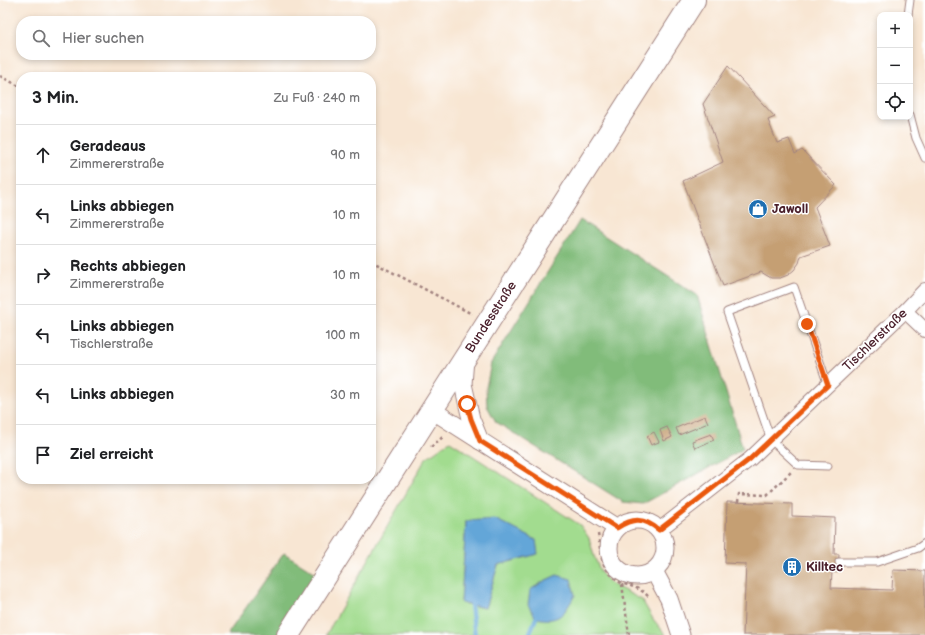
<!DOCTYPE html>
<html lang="de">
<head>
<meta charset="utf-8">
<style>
	body { margin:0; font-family:"Balsamiq Sans",sans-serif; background:#f2f2f2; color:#202124 }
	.controls { position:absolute; right:12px; top:12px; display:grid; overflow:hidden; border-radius:8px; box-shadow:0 2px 6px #0003 }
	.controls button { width:36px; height:36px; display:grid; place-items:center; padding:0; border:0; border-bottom:1px solid #e0e0e0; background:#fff; color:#202124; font:20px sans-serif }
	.stop { position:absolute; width:12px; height:12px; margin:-9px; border:3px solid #ea580c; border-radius:50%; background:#fff }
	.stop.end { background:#ea580c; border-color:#fff; box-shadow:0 1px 4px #0008 }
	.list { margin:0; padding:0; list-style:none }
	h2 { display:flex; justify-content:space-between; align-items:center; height:52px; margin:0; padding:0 16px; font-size:17px }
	h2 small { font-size:13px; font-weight:400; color:#757577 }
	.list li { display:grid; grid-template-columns:26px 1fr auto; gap:12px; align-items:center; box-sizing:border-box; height:60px; padding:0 16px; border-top:1px solid #e0e0e0 }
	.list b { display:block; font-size:15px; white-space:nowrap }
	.list p { margin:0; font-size:13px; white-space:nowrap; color:#757577 }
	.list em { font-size:13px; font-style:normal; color:#757577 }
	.icon { flex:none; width:22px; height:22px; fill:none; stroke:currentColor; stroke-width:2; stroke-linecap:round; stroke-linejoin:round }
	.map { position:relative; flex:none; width:925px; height:635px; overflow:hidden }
	.search { position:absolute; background:#fff; box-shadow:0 2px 6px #0003; left:16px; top:16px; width:360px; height:44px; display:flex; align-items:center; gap:10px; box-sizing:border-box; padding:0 14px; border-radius:16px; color:#757577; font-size:15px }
	.panel { position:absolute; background:#fff; box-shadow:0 2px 6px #0003; left:16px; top:72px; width:360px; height:412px; border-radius:16px }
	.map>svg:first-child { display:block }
	.green { fill:#a2dc8f; stroke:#767e5d; fill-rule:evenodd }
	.forest { fill:#81bc7a; stroke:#666e52 }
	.water { fill:#63a6d8; stroke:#566282 }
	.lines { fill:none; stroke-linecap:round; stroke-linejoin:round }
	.stream { stroke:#63a6d8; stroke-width:4.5 }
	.building { fill:#c59f73 }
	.service-casing { stroke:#a1827f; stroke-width:9 }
	.minor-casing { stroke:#a1827f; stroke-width:16 }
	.tertiary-casing { stroke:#a1827f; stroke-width:19 }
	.primary-casing { stroke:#a1827f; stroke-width:24 }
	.path { stroke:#a1827f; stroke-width:2.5; stroke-dasharray:3 3; stroke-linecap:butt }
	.service { stroke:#fff; stroke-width:7 }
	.minor { stroke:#fff; stroke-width:14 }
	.tertiary { stroke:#fff; stroke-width:17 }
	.primary { stroke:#fff; stroke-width:22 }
	.route { stroke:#ea580c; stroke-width:5 }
	.labels { text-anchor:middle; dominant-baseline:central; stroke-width:3; stroke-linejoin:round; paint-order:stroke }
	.poi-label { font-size:13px; font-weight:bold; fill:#4a1f2b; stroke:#fff; text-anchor:start }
	.street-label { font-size:13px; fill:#4a1f2b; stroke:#fff }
</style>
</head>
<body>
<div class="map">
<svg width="925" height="635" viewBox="0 0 925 635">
	<rect width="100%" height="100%" fill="#fff"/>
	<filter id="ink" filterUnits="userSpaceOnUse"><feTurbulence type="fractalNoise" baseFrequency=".025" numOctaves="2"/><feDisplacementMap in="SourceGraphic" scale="8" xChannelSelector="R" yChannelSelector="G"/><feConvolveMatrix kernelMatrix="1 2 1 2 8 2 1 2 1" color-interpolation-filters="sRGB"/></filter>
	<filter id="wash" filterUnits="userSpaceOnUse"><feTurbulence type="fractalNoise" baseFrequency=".012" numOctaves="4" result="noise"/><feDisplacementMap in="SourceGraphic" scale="16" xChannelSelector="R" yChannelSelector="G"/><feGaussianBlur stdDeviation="0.9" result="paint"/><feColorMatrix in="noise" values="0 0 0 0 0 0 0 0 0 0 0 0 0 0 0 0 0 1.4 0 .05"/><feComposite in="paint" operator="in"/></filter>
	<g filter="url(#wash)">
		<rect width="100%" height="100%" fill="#f8e6d3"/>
		<path class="green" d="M450,441l130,84 9,13 5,18 7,17 11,11 30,16 11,19 13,16h-340l100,-177zM466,521l32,44 -13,43 -24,-5z"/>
		<g class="forest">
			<path d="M580,220l117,75 46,154 -100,55 -20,-2 -127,-80 -9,-16 -1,-18 5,-25z"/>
			<path d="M284,553l40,25 -36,57h-61z"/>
		</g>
		<g class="water">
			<path d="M495,519l41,21 2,14 -40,11 -13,43 -24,-5 5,-82z"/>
			<path d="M557,575l14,4 4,16c-11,19 -15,28 -39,23l-8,-13 2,-15 14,-9z"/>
		</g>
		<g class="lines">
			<g class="stream">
				<path d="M471,605l4,30"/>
				<path d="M529,635l7,-17"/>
			</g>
		</g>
		<g id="blocks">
			<g class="building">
				<path d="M728,66l47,51 -7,3 9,23 12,-4 6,15 7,-4 34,35 -21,22 15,39 -29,10 -2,7 -5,7 -6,5 -8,3h-9l-10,-6 -38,14 -40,-105 40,-19 -20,-58z"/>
				<path d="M705,416l3,7 -29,12 -3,-7z"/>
				<path d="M667,427l5,10 -8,4 -4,-11z"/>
				<path d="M654,432l5,10 -8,3 -4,-9z"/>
				<path d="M711,434l3,6 -19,8 -3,-7z"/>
				<path d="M727,502l65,2v12l43,2 -1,36h5l-1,18h-6l-1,16 61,2 1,-20 32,1v64h-182l3,-71 -21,-1z"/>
			</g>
		</g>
	</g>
	<g filter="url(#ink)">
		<use href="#blocks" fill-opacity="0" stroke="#a1827f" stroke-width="1"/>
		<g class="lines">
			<defs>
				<g id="service">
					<path d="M908,15l2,-15"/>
					<path d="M910,115l6,23 9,20"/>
					<path d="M828,466l-30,-1 -27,-25 -44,-128 67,-25 34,98"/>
					<path d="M839,562h38l41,-14 7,-5"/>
				</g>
				<g id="minor">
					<path d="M905,311l20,19"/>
					<path d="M659,530l91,-71 155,-148 20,-21"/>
				</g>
				<g id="tertiary">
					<path d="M465,359l-2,25 8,35 9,22"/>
					<path d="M432,410l185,118"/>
					<circle cx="637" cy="548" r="28"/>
					<path d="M654,571l15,28 12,36"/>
				</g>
				<path id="primary" d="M288,635l406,-635"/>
			</defs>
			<use href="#service" class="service-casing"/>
			<use href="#minor" class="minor-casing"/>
			<use href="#tertiary" class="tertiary-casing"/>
			<use href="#primary" class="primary-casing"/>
			<g class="path">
				<path d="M0,76l21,11"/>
				<path d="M371,261l101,53"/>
				<path d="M431,447l13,-11"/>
				<path d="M738,502l1,-8 28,1 24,-23"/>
				<path d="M598,534c3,17 1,31 16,43 3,3 6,6 10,7 11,3 17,5 25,13"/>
				<path d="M622,584l7,51"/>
			</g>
			<use href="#service" class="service"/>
			<use href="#minor" class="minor"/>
			<use href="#tertiary" class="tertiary"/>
			<use href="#primary" class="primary"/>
		</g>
	</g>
	<g class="lines" filter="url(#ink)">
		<path class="route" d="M467,404l4,15 9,22 137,87c17,-11 27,-10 42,2l91,-71 78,-74 -21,-61"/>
	</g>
	<defs>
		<symbol id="shop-disc" viewBox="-11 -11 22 22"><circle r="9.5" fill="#1f6fb2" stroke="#fff"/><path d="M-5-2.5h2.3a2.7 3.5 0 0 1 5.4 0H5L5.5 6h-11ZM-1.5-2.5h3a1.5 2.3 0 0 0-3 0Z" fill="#fff"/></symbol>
		<symbol id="building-disc" viewBox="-11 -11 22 22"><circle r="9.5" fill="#1f6fb2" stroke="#fff"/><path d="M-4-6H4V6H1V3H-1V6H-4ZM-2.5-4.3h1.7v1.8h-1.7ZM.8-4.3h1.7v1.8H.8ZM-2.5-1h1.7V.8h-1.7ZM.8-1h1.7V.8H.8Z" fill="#fff"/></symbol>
	</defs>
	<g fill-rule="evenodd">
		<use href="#shop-disc" x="747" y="198" width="22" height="22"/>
		<use href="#building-disc" x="781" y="556" width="22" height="22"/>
	</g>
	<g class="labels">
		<g class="poi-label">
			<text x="772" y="209">Jawoll</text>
			<text x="806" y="567">Killtec</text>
		</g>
		<g class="street-label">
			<text transform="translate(491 317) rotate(-57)">Bundesstraße</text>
			<text transform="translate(875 340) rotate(-44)">Tischlerstraße</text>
		</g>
	</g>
</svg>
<div class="controls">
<button>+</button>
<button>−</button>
<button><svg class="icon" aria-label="locate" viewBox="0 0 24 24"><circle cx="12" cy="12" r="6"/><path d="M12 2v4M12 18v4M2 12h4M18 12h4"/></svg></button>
</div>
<div class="stop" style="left:467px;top:404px"></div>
<div class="stop end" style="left:807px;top:324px"></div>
<div class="search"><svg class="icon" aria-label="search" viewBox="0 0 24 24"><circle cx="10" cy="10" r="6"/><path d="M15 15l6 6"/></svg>Hier suchen</div>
<section class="panel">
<h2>3 Min.<small>Zu Fuß · 240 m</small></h2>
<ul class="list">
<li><svg class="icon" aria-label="ahead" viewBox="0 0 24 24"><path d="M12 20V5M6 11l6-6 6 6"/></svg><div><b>Geradeaus</b><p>Zimmererstraße</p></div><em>90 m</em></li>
<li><svg class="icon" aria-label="left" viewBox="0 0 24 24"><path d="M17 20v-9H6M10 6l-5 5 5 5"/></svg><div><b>Links abbiegen</b><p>Zimmererstraße</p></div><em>10 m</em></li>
<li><svg class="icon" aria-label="right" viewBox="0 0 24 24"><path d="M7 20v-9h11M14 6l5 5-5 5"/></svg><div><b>Rechts abbiegen</b><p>Zimmererstraße</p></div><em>10 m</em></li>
<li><svg class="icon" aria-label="left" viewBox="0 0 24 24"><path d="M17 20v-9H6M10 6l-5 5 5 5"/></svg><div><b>Links abbiegen</b><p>Tischlerstraße</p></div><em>100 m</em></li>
<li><svg class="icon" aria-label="left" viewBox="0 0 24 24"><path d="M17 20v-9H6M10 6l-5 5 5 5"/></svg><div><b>Links abbiegen</b></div><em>30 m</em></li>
<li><svg class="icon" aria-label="arrive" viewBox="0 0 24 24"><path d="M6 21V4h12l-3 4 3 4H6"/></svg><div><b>Ziel erreicht</b></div></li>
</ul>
</section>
</div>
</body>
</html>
